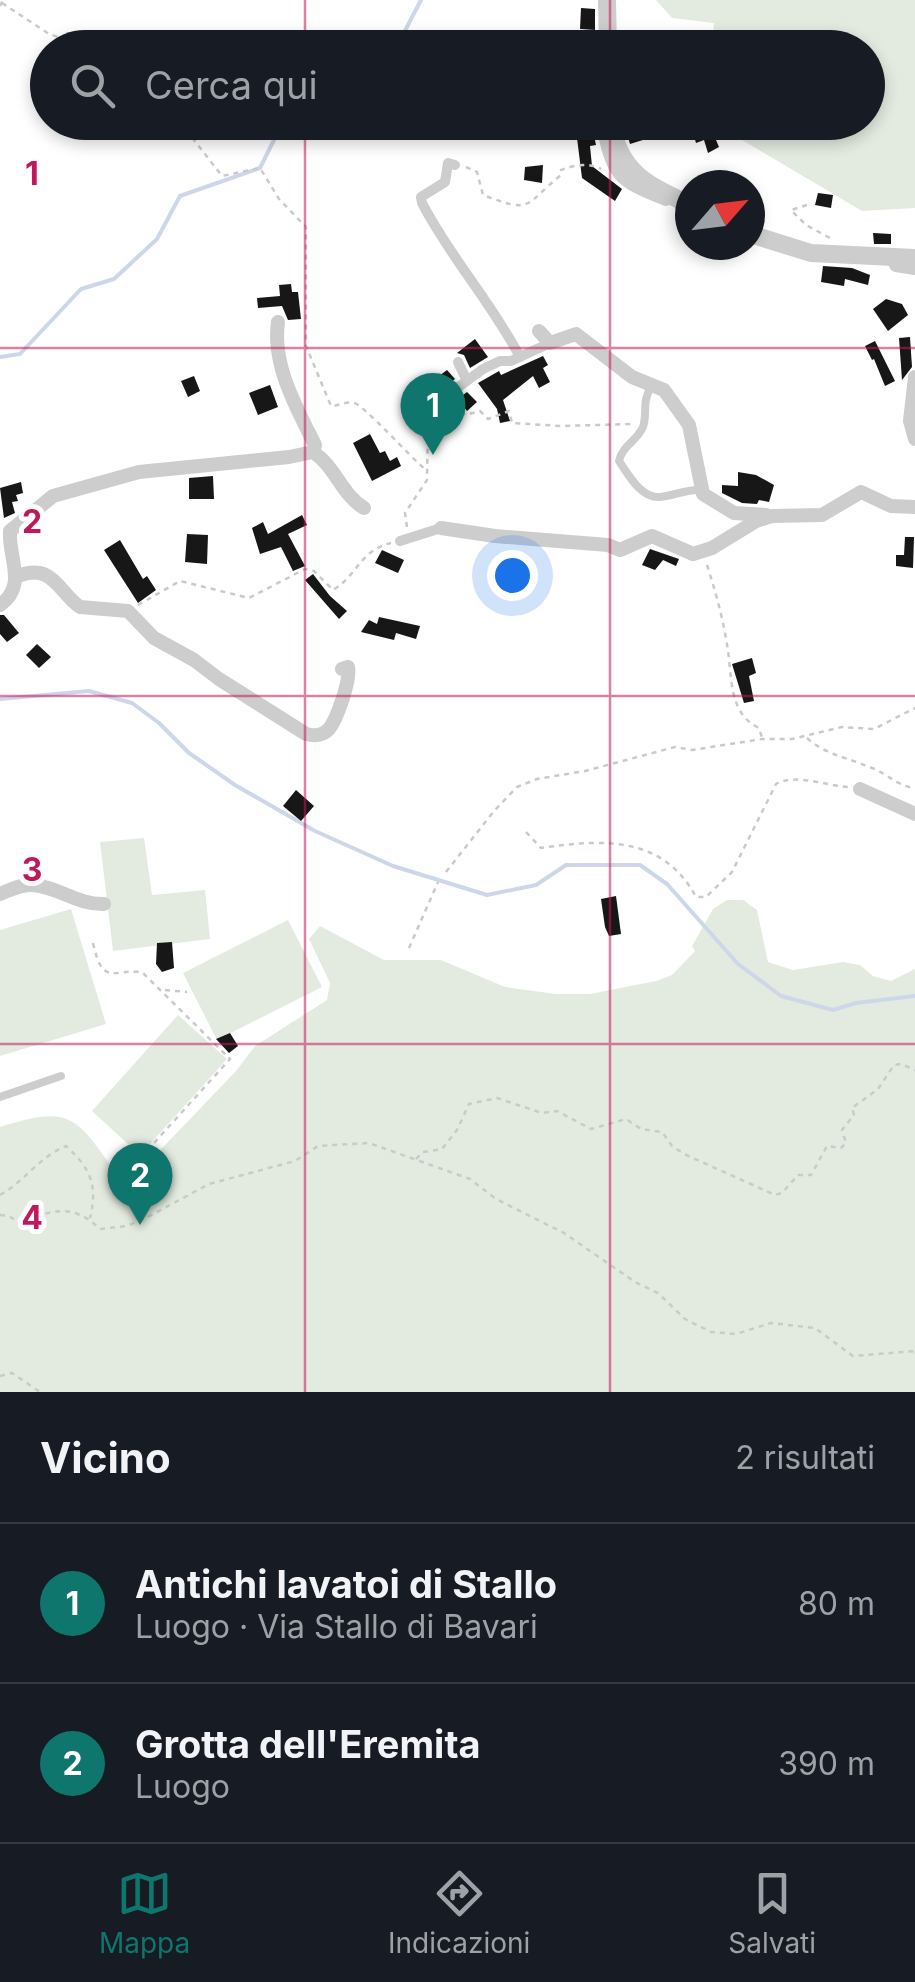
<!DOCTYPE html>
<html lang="it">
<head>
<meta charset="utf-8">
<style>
	body { margin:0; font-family:Inter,sans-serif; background:#242831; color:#f1f3f6 }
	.compass { position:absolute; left:675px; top:170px; width:90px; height:90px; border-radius:50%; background:#171b24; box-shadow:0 5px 15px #0003; rotate:62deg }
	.you { position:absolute; left:512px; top:575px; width:35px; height:35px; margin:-25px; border:8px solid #fff; border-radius:50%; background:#1a73e8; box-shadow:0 0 0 15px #1a73e833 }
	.badge { display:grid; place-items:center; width:65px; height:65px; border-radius:50%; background:#0f766e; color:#fff; font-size:32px; font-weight:700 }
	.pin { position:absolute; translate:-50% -82px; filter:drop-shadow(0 2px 5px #0008) }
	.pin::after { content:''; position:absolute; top:52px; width:35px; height:30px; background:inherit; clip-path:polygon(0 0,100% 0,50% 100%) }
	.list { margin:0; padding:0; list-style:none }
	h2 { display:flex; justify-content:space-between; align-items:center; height:130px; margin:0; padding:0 40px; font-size:42px }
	h2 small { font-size:32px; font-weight:400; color:#9ea1a6 }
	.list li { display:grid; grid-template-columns:65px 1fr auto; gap:30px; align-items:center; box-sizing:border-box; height:160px; padding:0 40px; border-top:2px solid #363941 }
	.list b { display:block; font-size:38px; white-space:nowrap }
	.list p { margin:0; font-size:32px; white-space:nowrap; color:#9ea1a6 }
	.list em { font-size:32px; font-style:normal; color:#9ea1a6 }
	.icon { flex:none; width:55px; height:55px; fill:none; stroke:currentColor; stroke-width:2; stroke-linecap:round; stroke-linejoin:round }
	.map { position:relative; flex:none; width:915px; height:1392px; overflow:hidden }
	.search { position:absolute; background:#171b24; box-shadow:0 5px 15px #0003; left:30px; right:30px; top:30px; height:110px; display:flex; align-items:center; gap:25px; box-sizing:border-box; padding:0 35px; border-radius:55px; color:#9ea1a6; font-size:38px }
	.sheet { height:450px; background:#171b24 }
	nav { display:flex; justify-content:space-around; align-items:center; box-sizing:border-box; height:140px; border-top:2px solid #363941; background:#171b24; font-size:28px; color:#9ea1a6 }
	nav a { display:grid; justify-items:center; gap:5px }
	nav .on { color:#0f766e }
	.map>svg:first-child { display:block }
	.green { fill:#e3ebe0 }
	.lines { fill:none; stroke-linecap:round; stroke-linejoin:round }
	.stream { stroke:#ced7e9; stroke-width:4 }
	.building { fill:#171717 }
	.path { stroke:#cacaca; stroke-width:2.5; stroke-dasharray:5 5; stroke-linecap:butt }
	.service { stroke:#cdcdcd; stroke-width:8 }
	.pedestrian { stroke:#cdcdcd; stroke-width:10 }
	.minor { stroke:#cdcdcd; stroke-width:14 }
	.tertiary { stroke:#cdcdcd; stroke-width:18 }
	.grid { fill:none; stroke:#c2185b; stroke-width:2.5; stroke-opacity:0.55 }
	.grid-label { font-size:32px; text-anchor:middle; font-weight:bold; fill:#c2185b; stroke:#fff; stroke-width:10; stroke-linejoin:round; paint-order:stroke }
</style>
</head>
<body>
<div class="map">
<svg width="915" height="1392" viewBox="0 0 915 1392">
	<rect width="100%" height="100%" fill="#fff"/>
	<g class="green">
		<path d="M656,0h259v208l-53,3 -120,-71 -4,-17 130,-1v-74l-156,-1 2,-24 -42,-5z"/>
		<path d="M144,838l8,57 53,-5 5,49 -97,12 -13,-109z"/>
		<path d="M727,900h16l14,10 11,52 25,8 50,-8 17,3 13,11 18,5 24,-12v423h-915v-265c69,-22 76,-12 115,45l18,3 13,-10 90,-94 19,-25 72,-46 3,-17 -21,-44 11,-13 64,34h57l64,27 51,7h34l66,-13 16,-6 23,-24 -3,-5 21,-37z"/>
		<path d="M71,909l35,115 -106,32v-126z"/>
		<path d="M288,920l34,67 -105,53 -34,-67z"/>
		<path d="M178,1015l49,44 -87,96 -48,-44z"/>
	</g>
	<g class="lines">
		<g class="stream">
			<path d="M396,48l25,-48"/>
			<path d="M0,357l20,-3 61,-65 33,-10 43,-40 23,-43 80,-28 23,-46"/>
			<path d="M0,699l89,-8 43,12 27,20 30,30 46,32 80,46 78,35 94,29 49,-10 30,-20h74l27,19 71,80 43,32 52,14 23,-7 59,-7"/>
		</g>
	</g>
	<g class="building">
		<path d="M581,8l14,1v21l-15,-1z"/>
		<path d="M575,122h16l5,23 -6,1 2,20 30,23 -7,12 -33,-23z"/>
		<path d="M641,122l5,17 -16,5 -5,-17z"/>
		<path d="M711,128l8,19 -11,6 -4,-13 -8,3 -3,-10z"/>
		<path d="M543,165l-1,18 -18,-3 1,-13z"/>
		<path d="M818,193l15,2 -2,13 -16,-3z"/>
		<path d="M873,233l18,1v10h-17z"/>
		<path d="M823,266l29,2 18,7 -2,10 -23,-6 -1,7 -23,-4z"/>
		<path d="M291,284l1,8h6l3,27 -13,1 -6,-14 -24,2 -1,-10 23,-2 -1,-11z"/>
		<path d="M886,299l16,5 6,11 -20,16 -15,-22z"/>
		<path d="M910,337l2,30 -10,13 -3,-42z"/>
		<path d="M475,339l13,18 -18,11 -6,-13 -7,-2z"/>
		<path d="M875,341l20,40 -10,5 -11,-27 -2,1 -7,-14z"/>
		<path d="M543,356l5,9 -5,3 7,14 -11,6 -6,-12 -30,24 7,21 -10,2 -3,-14 -19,-26 21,-12 2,4z"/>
		<path d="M447,370l8,9 -17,13 -8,-9z"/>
		<path d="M194,376l6,15 -12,6 -7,-16z"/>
		<path d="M270,385l8,22 -20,8 -9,-22z"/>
		<path d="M467,392l10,10 -10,9 -9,-12z"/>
		<path d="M370,434l10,19 5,-2 5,10 7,-4 4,9 -29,15 -19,-38z"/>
		<path d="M738,472l18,3 18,10 -5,17 -10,-2 -2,4 -15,-1 -20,-10v-8l16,1z"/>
		<path d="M213,476l1,23h-25v-21z"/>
		<path d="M21,482l2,11 -7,2 2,6 -6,1 3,11 -11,5 -4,-30z"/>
		<path d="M302,515l5,10 -19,9 17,32 -12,5 -12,-24 -21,7 -8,-26 11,-6 5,12z"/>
		<path d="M187,534l21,1 -1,29 -22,-2z"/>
		<path d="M905,537h9l-1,31 -17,-2v-11h8z"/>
		<path d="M120,540l23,39 4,-3 9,14 -18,13 -34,-53z"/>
		<path d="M650,549l29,10 -3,7 -13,-6 -8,10 -13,-5z"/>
		<path d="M382,550l22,10 -6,13 -23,-10z"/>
		<path d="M313,574l17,22 17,15 -8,8 -34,-39z"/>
		<path d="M0,615h4l15,18 -12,9 -7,-8z"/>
		<path d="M379,617l41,9 -4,13 -20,-6 -2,7 -33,-8 8,-12 8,4z"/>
		<path d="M37,644l14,13 -12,11 -13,-13z"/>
		<path d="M752,658l4,15 -7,3 5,25 -10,2 -12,-39z"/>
		<path d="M296,790l18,16 -13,15 -18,-15z"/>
		<path d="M616,896l5,38 -12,2 -4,-9 -4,-28z"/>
		<path d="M172,942l2,26 -12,4 -6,-8 1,-21z"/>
		<path d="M230,1033l8,13 -9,7 -13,-14z"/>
	</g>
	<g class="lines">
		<g class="path">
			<path d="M2,3l47,31 45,14"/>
			<path d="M0,6l3,-6"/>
			<path d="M180,122l42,54 38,-8 19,31 27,28v119l25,60c7,0 15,-5 23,-3 9,1 58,56 72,67"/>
			<path d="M466,167l11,5 6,23c50,19 40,11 78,-20v-5c13,-5 28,-8 40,-1"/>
			<path d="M807,205l-16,5 15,15 24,13"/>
			<path d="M456,403l9,12 15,-4 8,8 21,-8 3,12 49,3 71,-2"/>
			<path d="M407,527l-2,-14 22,-33 1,-62"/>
			<path d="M707,565c9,28 17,57 21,86 4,27 1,63 31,77l3,10"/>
			<path d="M138,605l42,-24 69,17 56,-29 9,2 19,19c26,-16 26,-39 58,-47"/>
			<path d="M807,738c19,17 42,20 65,30 16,6 25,18 43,20"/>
			<path d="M526,832l15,16c60,-9 122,-13 155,49h10l26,-25 44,-88c20,-11 51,2 72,3"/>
			<path d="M446,872l48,-61 23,-24 20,-8 48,-8 90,-24 17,3 70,-11h30l50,-12 32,2 41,-21"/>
			<path d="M93,943c10,44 19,26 49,29l88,87 -86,95"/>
			<path d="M409,948l29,-66"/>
			<path d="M165,990l22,2"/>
			<path d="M416,1159l7,-7 19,-3 15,-19 12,-26 28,-6 45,15 15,-2 34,18 35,-10 15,10 21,3 10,14 12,8 91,41 7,-2 16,-18h13l16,-29 14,2 5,-5 -4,-13 12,-15 -2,-7 26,-19 16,-24 7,-1 14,6"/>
			<path d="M0,1195c25,-14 39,-38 66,-49 25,23 32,39 24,72"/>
			<path d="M0,1215l9,1 12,8c31,-16 53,-20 79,5l27,-3 19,-8 63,-34 86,-23 23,-15 51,-3 101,36 26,20 68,34 71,49 23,11 27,26 26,13 25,2 35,-11 44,5 38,28 62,-5"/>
			<path d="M0,1376l12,-3 28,19"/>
		</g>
		<g class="service">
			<path d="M652,386c-11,15 -4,26 -9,41 -6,14 -21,19 -24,34 9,13 22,38 41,36 14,-1 26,-8 40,-7"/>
			<path d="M0,1097l61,-21"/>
		</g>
		<g class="pedestrian">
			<path d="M600,122c12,54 14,59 66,79"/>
			<path d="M455,165l-7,-2 -3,19 -24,15 1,6c28,54 69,99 98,154"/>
			<path d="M458,362l8,17"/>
			<path d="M430,408l53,-39 17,-8h11l39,-18"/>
			<path d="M400,541l41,-13"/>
		</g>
		<g class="minor">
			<path d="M892,256l4,9 19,3"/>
			<path d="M278,322c-6,43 18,85 37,123l-2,7"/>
			<path d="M539,331l11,12 26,-9 56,43 32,13 25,35 14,69 31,19 32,2"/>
			<path d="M915,377l-5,44 5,18"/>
			<path d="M441,528l54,8 113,9 12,5 32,-14 41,18 19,-6 44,-27 16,-5 50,-1 39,-23 30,14 24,1"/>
			<path d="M18,576c35,-14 41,17 62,31l48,4 26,27 40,22 25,19 87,55c9,2 16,2 23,-5 8,-10 22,-50 19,-62l-6,2"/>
			<path d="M0,605c28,-20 8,-47 10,-74l43,-35 86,-24 150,-15 24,-5c23,15 28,42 51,56"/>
			<path d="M860,789l55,25"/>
			<path d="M0,894c10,-4 21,-10 32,-9 25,1 45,20 72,19"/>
		</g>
		<g class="tertiary">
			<path d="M607,0l1,48"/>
			<path d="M611,122c8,51 37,63 79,83"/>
			<path d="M750,234l61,19 104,5"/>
		</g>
	</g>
	<path class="grid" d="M305,0v48M610,0v48M305,122v1270M610,122v1270M0,348h915M0,696h915M0,1044h915"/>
	<g class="grid-label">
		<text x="32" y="185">1</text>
		<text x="32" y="533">2</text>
		<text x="32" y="881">3</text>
		<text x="32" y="1229">4</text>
	</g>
</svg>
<svg class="compass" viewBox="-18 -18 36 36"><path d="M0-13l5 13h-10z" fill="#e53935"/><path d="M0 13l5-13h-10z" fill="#9ea1a6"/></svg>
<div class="you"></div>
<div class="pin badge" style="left:433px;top:455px">1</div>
<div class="pin badge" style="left:140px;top:1225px">2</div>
<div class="search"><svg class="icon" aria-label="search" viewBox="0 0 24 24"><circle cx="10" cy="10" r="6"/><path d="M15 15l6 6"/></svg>Cerca qui</div>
</div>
<section class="sheet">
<h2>Vicino<small>2 risultati</small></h2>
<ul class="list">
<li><span class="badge">1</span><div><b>Antichi lavatoi di Stallo</b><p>Luogo · Via Stallo di Bavari</p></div><em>80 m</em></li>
<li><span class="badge">2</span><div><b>Grotta dell'Eremita</b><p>Luogo</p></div><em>390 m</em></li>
</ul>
</section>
<nav>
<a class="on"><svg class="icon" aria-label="map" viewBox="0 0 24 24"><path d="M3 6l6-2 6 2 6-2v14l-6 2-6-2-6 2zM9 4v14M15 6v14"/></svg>Mappa</a>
<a><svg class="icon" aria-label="directions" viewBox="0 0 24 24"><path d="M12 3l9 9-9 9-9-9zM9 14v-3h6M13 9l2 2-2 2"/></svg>Indicazioni</a>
<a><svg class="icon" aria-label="saved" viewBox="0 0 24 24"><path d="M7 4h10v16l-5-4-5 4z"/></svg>Salvati</a>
</nav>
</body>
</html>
